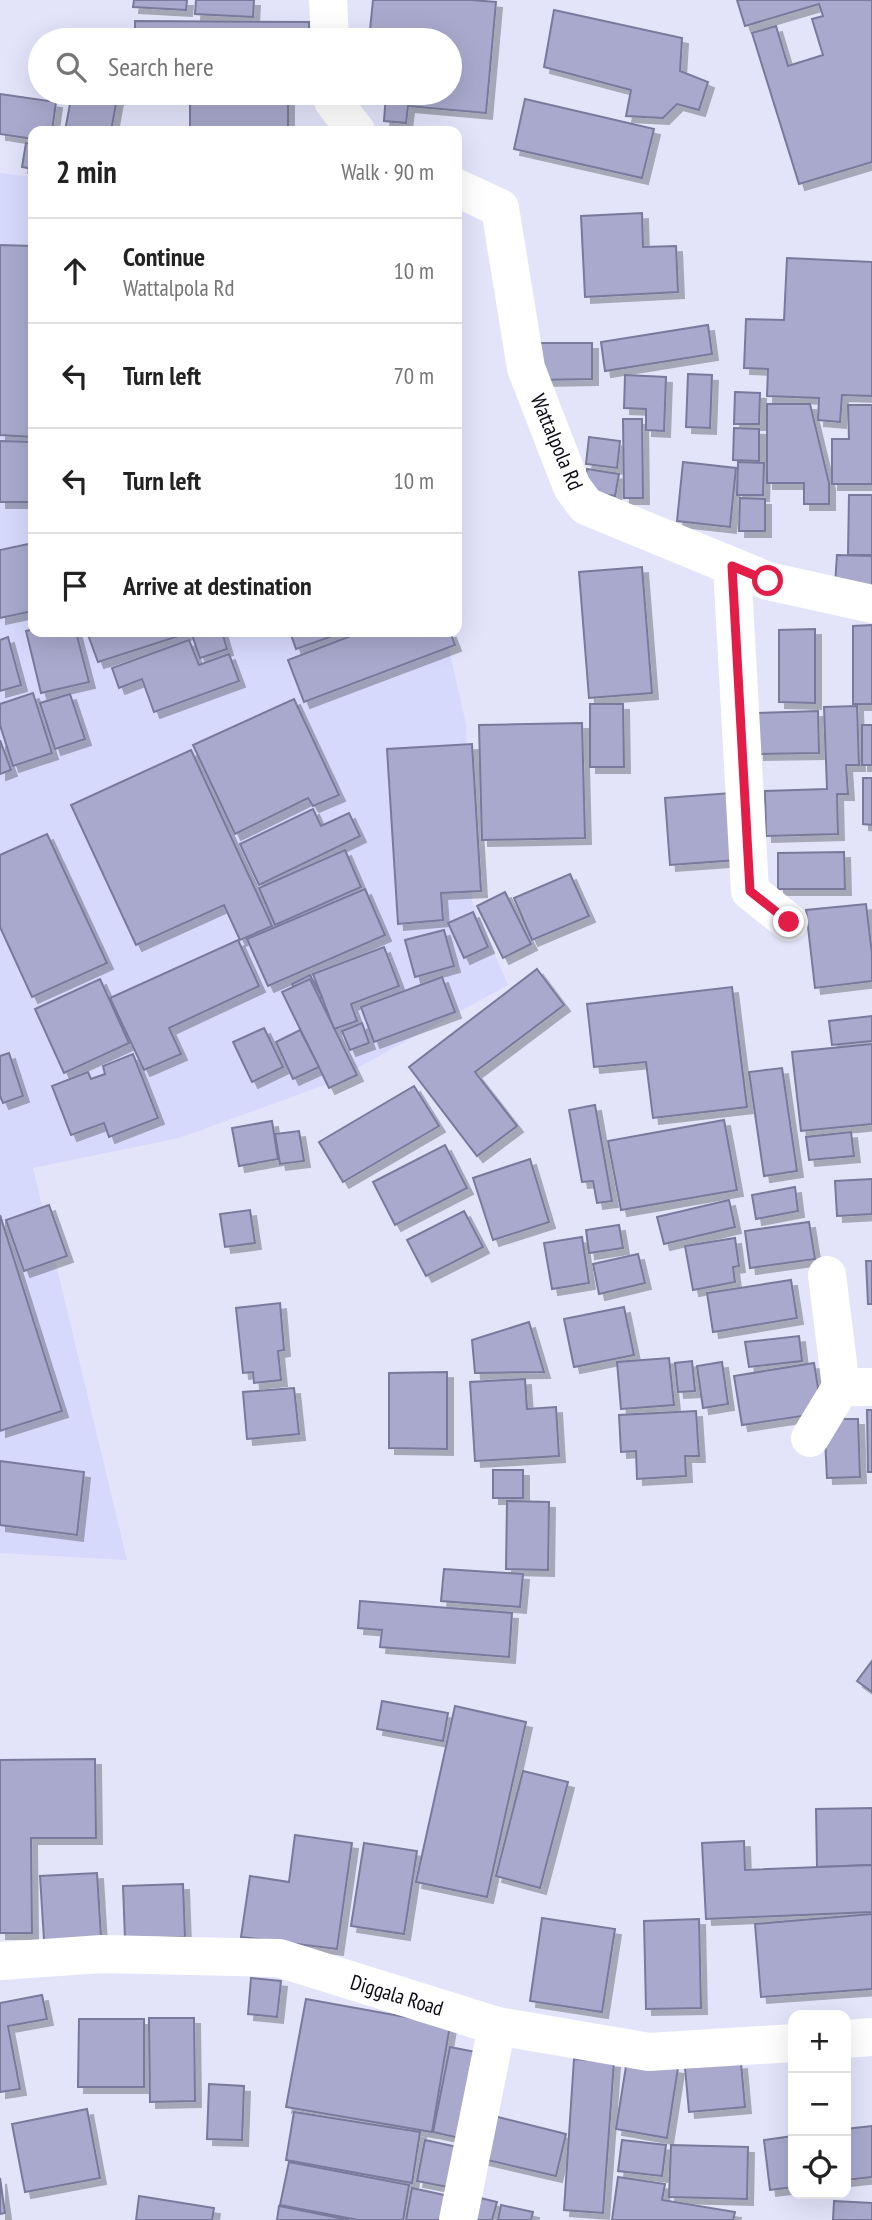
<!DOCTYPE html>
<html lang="en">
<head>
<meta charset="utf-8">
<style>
	body { margin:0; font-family:"PT Sans Narrow",sans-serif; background:#f2f2f2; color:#222 }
	.controls { position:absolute; right:21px; bottom:21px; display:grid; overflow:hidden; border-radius:14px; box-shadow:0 7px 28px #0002 }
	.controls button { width:63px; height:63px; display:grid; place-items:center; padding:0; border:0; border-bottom:2px solid #e0e0e0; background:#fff; color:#222; font:35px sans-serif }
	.stop { position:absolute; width:21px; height:21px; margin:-16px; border:5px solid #e11d48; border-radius:50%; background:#fff }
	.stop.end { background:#e11d48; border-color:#fff; box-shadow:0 2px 7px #0008 }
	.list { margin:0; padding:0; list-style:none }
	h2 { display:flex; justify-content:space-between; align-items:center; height:91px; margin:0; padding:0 28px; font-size:30px }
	h2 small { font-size:23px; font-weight:400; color:#767676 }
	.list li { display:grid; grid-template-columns:46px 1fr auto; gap:21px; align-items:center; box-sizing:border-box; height:105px; padding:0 28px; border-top:2px solid #e0e0e0 }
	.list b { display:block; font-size:26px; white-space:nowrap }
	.list p { margin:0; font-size:23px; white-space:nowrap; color:#767676 }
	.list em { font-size:23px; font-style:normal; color:#767676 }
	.icon { flex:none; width:38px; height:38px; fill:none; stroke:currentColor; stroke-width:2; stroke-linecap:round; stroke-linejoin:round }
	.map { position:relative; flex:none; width:872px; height:2220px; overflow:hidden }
	.search { position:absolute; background:#fff; box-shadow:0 7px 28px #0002; left:28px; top:28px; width:434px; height:77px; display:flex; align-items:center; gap:18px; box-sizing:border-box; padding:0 24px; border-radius:38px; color:#767676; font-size:26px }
	.panel { position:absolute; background:#fff; box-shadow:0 7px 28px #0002; left:28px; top:126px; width:434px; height:511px; border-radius:14px }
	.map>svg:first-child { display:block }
	.built { fill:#d7d9fc }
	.building { fill:#a8a9cc; stroke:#797a9b; stroke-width:2; filter:url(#shadow) }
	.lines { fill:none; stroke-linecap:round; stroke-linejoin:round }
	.minor { stroke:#fff; stroke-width:38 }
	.route { stroke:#e11d48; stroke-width:9 }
	.labels { text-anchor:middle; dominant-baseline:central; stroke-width:7; stroke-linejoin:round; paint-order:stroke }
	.street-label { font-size:21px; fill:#0b0b17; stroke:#fff }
</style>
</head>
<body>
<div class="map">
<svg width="872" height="2220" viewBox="0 0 872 2220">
	<defs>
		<filter id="shadow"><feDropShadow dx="6" dy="6" stdDeviation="0" flood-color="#0004"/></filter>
	</defs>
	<rect width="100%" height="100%" fill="#e3e4fa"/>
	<path class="built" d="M0,173l33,4v455h412l21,92 6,177 36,84 -178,98 -151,55 -146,30 94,392 -127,-7z"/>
	<g class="building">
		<path d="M134,0h53l-1,10 -53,-3z"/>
		<path d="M196,0h58l-1,17 -58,-3z"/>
		<path d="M373,0h98l25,2 -10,111 -78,-7 -2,17 -22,-2 2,-28h64v-53h-81z"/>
		<path d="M737,0h135v162l-73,22 -47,-151 24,-7 12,40 35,-11 -11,-36 11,-3 -4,-12 -74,22z"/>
		<path d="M554,10l128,28 -2,33 28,11 -9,28 -22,-6 -14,14 -37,-2 5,-26 -87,-23z"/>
		<path d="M135,21l174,1v18h-174z"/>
		<path d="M72,93h46l-7,38h-46z"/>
		<path d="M0,94l56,8 -4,29h-19v8l-33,-5z"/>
		<path d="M288,95v36h-98v-35z"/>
		<path d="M525,99l129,30 -12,49 -128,-29z"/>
		<path d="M26,143l7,1v25l-11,-2z"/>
		<path d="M642,213l1,34 33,-1 2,46 -93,5 -4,-81z"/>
		<path d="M0,245l33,1v191l-33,-2z"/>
		<path d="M787,258l85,4v134l-30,-1 -2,27 -22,-2 1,-22 -52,-2 1,-27 -24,-1 2,-49 38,1z"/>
		<path d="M708,325l4,29 -107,17 -4,-29z"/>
		<path d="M538,343h54v36l-54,1z"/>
		<path d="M688,374l24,1 -2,53 -24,-1z"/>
		<path d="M625,375l41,2 -2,54 -18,-1v-21l-22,-1z"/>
		<path d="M735,392l25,1 -1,31h-25z"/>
		<path d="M767,404h43l19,79v21h-25v-21h-37z"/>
		<path d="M848,405h24v79h-40v-45h17z"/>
		<path d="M623,419h19l1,79h-19z"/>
		<path d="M734,428l25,1v32l-26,-1z"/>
		<path d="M589,437l31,4 -3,27 -31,-4z"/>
		<path d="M0,441l33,1v60h-33z"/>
		<path d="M683,462l53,6 -6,59 -53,-6z"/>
		<path d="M738,462l26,1 -1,32h-26z"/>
		<path d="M587,469l32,5 -4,22 -32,-5z"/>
		<path d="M849,495h23v60h-24z"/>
		<path d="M740,498l25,1v32h-26z"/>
		<path d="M33,543v68l-33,7v-68z"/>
		<path d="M837,555l35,1v31l-37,-2z"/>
		<path d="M642,567l10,126 -63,5 -10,-126z"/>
		<path d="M872,625v79h-19v-78z"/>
		<path d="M33,629v3h43l13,50 -48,11 -15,-62z"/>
		<path d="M815,629v74l-36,-1v-72z"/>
		<path d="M87,632h135l5,17 -27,9 -9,-26 -93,30z"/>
		<path d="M290,632h54l-48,17z"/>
		<path d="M361,632h89l5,13 -151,57 -16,-42z"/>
		<path d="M8,637l13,48 -21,6v-51z"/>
		<path d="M189,640l10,25 30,-11 10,27 -85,31 -12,-33 -23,9 -7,-20z"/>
		<path d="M33,693l19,60 -39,13 -13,-41v-21z"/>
		<path d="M70,694l15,45 -30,10 -15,-46z"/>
		<path d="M294,699l45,96 -26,11 -5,-8 -73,36 -42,-89z"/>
		<path d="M590,704h33l1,63h-34z"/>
		<path d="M857,706l2,59h-13l2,29h-11l1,40 -72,2 -1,-45 62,-2 -3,-82z"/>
		<path d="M818,711l1,42 -61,1 -1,-41z"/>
		<path d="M582,723l3,115 -103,2 -3,-115z"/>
		<rect x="862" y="725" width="10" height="40"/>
		<path d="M0,740l11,30 -11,4z"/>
		<path d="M472,744l9,147 -40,2 2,27 -45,4 -11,-175z"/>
		<path d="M191,750l81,176 -32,14 -16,-35 -88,40 -65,-140z"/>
		<path d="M863,778h9v47l-9,-1z"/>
		<path d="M731,793l6,67 -67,5 -5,-67z"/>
		<path d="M313,809l8,17 28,-13 11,23 -101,49 -19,-41z"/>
		<path d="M47,834l60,129 -75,34 -32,-70v-72z"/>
		<path d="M345,850l16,37 -86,38 -16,-37z"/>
		<path d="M844,852l1,37h-67v-36z"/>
		<path d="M570,874l19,42 -57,24 -18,-42z"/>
		<path d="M365,889l20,46 -117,51 -21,-47z"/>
		<path d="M505,892l26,52 -28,14 -26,-52z"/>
		<path d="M866,904l6,50v27l-57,7 -9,-78z"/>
		<path d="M473,912l15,35 -24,11 -16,-35z"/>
		<path d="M444,930l10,36 -39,11 -10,-37z"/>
		<path d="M238,940l21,46 -90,42 12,26 -37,16 -34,-72z"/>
		<path d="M384,947l15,39 -48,18 6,17 -23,8 -21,-55z"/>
		<path d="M537,969l27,36 -89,67 42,54 -40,30 -68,-89z"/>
		<path d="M310,975l12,22 -18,9 -12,-22z"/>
		<path d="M442,977l13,35 -81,30 -13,-35z"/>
		<path d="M100,979l29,64 -65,30 -29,-64z"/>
		<path d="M310,979l47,96 -28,13 -47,-96z"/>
		<path d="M732,987l15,120 -94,11 -7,-56 -52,5 -7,-63z"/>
		<path d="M872,1016v25l-40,4 -3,-24z"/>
		<path d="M362,1023l7,20 -19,7 -8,-19z"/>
		<path d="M264,1028l19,39 -31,15 -19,-40z"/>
		<path d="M300,1030l19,37 -26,12 -17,-37z"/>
		<path d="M872,1044v80l-71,7 -9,-79z"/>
		<path d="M9,1053l14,43 -20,7 -3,-7v-40z"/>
		<path d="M133,1054l25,64 -49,19 -5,-14 -33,12 -19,-49 36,-14 3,7 14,-5 -2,-8z"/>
		<path d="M782,1068l15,103 -33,5 -15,-104z"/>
		<path d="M414,1086l25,40 -96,56 -24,-40z"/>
		<path d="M595,1105l17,96 -15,2 -4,-22 -11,1 -13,-72z"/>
		<path d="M724,1120l13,70 -116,20 -13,-69z"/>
		<path d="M272,1121l6,38 -39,7 -7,-38z"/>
		<path d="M299,1131l5,30 -24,3 -5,-30z"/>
		<path d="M851,1132l3,24 -45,4 -3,-23z"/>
		<path d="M445,1145l22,43 -72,37 -22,-43z"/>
		<path d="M530,1159l19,63 -56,18 -20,-62z"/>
		<path d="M872,1179v35l-35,2 -2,-35z"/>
		<path d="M795,1187l3,24 -42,8 -4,-24z"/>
		<path d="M729,1200l6,27 -71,17 -7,-27z"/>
		<path d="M49,1205l18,51 -43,15 -18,-51z"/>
		<path d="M250,1210l5,33 -30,4 -5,-33z"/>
		<path d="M464,1211l19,36 -57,29 -19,-36z"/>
		<path d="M0,1215l62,196 -62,20z"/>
		<path d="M809,1222l6,37 -65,9 -5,-37z"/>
		<path d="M619,1225l4,23 -34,5 -3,-23z"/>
		<path d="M582,1237l7,46 -37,6 -8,-46z"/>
		<path d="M735,1238l4,28 -6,1 2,15 -42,8 -8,-44z"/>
		<path d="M638,1254l7,29 -46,11 -6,-30z"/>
		<path d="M866,1261h6v43h-4z"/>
		<path d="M791,1280l6,38 -84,14 -6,-39z"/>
		<path d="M280,1303l4,47 -6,1 3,29 -27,3 -1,-11 -10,1 -7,-65z"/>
		<path d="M624,1307l10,48 -60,12 -10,-48z"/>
		<path d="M529,1322l15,50 -69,1 -3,-33z"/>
		<path d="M799,1336l3,25 -53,6 -4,-25z"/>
		<path d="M669,1358l5,47 -53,4 -4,-47z"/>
		<path d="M692,1361l3,30 -17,1 -3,-29z"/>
		<path d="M722,1362l6,42 -25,4 -6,-42z"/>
		<path d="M814,1363l8,50 -80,12 -8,-49z"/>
		<path d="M447,1372v77l-58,-1v-75z"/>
		<path d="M525,1379l2,30 29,-2 3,49 -84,5 -5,-79z"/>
		<path d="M294,1388l5,46 -52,5 -4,-47z"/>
		<path d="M867,1410h5v62h-4z"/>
		<path d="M696,1411l3,45h-14l1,20 -49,3 -1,-28 -15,1 -2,-37z"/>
		<path d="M824,1419h34l2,58 -33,1z"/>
		<path d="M0,1461l84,11 -7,63 -77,-10z"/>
		<rect x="493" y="1470" width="30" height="28"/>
		<path d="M507,1501l42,1 -1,68 -42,-1z"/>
		<path d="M444,1569l79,5 -3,33 -79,-6z"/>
		<path d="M360,1601l152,12 -3,44 -129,-10 2,-17 -24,-2z"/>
		<path d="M872,1661v31l-15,-11z"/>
		<path d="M382,1701l66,12 -5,28 -66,-12z"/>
		<path d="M455,1706l71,16 -39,175 -71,-15z"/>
		<path d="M95,1759l1,79h-65l1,95h-32v-173z"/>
		<path d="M523,1771l45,11 -28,106 -44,-12z"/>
		<path d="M872,1808v57l-55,2 -1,-58z"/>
		<path d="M295,1835l57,8 -15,106 -96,-12 9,-61 39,6z"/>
		<path d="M744,1841l1,29 127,-5v47l-166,7 -4,-76z"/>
		<path d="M364,1843l53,8 -13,83 -53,-8z"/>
		<path d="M97,1873l4,64 -57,3 -4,-64z"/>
		<path d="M183,1884l2,53 -60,2 -2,-53z"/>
		<path d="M872,1914v75l-111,8 -6,-73z"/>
		<path d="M542,1918l73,11 -13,83 -72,-11z"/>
		<path d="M699,1919l2,89 -55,1 -2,-88z"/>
		<path d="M251,1978l30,3 -4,36 -29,-3z"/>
		<path d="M42,1995l5,24 -39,7 12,63 -20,3v-89z"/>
		<path d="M306,1999l144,26 -18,107 -146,-25z"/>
		<path d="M149,2018h45l1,83 -45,1z"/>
		<path d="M79,2019h65v68h-66z"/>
		<path d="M450,2047l36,7 -18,86 -35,-8z"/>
		<path d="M574,2059l40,3 -11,151 -39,-3z"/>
		<path d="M627,2060l51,8 -11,70 -51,-9z"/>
		<path d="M741,2063l4,44 -56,5 -4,-44z"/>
		<path d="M209,2084l35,2 -2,54 -35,-1z"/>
		<path d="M87,2109l13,69 -75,14 -13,-68z"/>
		<path d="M294,2112l126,20 -8,51 -126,-23z"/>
		<path d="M494,2116l72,18 -10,42 -73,-17z"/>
		<path d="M872,2126v51l-26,3v-51z"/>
		<path d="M793,2136v51l-23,3 -6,-50z"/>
		<path d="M425,2140l37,8 -9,40 -36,-7z"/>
		<path d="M622,2140l44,5 -4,31 -44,-5z"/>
		<path d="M671,2145l77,2 -1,52 -78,-2z"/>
		<path d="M289,2162l120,23 -6,35h-45l-78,-15z"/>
		<path d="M618,2177l47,7 -3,16 73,12 -2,8h-121z"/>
		<path d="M0,2178l5,35 -5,1z"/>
		<path d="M412,2188l37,8 -5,24h-38z"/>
		<path d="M139,2196l75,12 -2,12h-76z"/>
		<path d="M472,2196l25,6 -5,18h-25z"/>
		<path d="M834,2201l38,2v17h-39z"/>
		<path d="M501,2205l32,7 -2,8h-33z"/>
		<path d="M279,2206l70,14h-72z"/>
	</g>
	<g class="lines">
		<g class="minor">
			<path d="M328,0l2,40"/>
			<path d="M333,93v8l23,30"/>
			<path d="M457,188l43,20 26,160 46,119 14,19 182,75 104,23"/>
			<path d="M732,566l18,325 39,31"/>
			<path d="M827,1275l14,112"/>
			<path d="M810,1438l31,-51h31"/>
			<path d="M0,1961l102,-7 177,4 218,68 152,26 144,-9"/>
			<path d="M846,2039l26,-2"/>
			<path d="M458,2220l39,-194"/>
		</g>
	</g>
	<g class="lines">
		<path class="route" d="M768,581l-36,-15 18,325 39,31"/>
	</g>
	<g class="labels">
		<g class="street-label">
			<text transform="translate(557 442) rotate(67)">Wattalpola Rd</text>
			<text transform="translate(397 1995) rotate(17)">Diggala Road</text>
		</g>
	</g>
</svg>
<div class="controls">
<button>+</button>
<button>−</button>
<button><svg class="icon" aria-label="locate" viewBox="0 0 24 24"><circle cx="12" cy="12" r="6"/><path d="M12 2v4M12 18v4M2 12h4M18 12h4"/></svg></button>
</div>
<div class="stop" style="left:768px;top:581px"></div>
<div class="stop end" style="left:789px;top:922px"></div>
<div class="search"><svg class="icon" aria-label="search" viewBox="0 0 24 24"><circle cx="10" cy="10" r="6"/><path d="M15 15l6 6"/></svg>Search here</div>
<section class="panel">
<h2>2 min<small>Walk · 90 m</small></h2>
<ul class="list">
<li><svg class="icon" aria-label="ahead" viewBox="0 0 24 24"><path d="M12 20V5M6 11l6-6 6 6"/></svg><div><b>Continue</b><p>Wattalpola Rd</p></div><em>10 m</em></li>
<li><svg class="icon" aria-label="left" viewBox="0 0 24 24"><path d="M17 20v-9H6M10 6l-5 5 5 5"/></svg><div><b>Turn left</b></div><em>70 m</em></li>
<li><svg class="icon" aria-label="left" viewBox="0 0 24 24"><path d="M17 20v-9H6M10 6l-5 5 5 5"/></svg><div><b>Turn left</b></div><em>10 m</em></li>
<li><svg class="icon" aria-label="arrive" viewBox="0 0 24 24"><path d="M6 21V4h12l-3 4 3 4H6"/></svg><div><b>Arrive at destination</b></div></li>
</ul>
</section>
</div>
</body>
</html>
